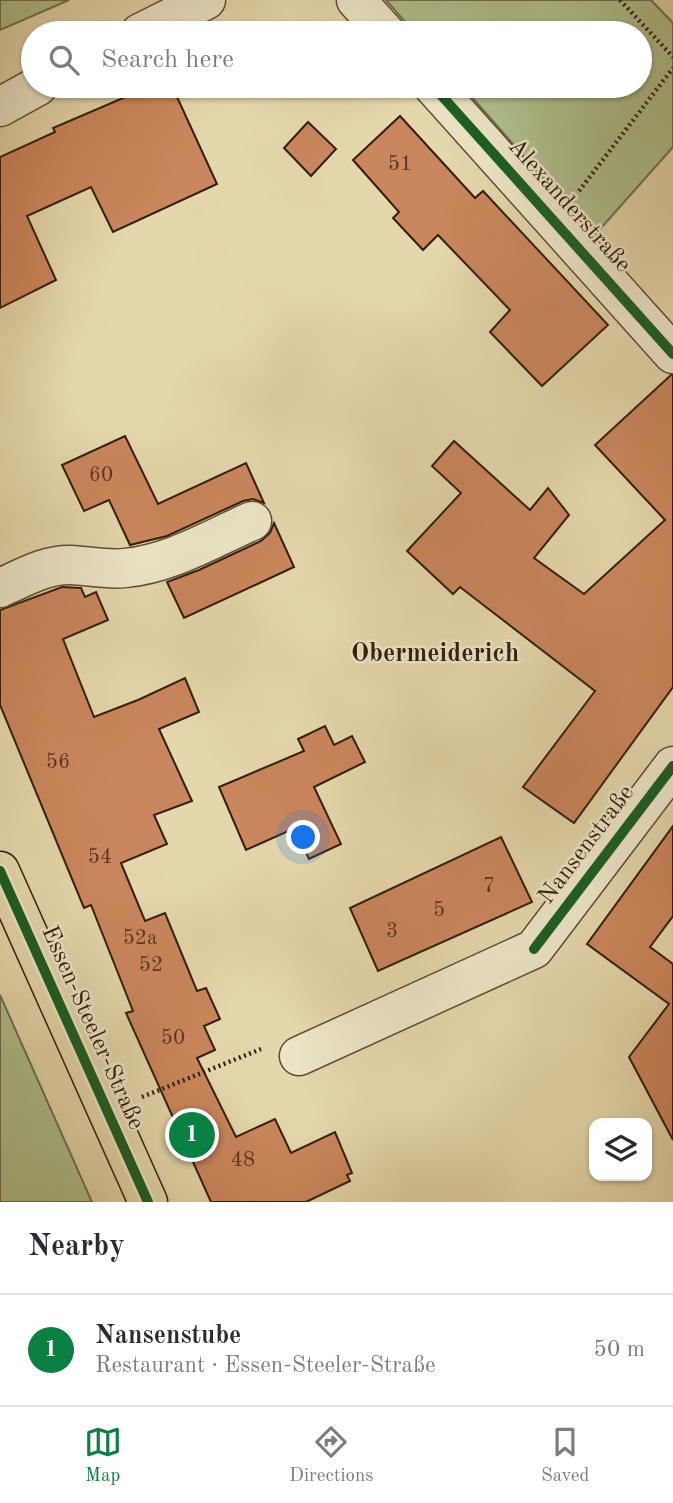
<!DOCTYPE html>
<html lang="en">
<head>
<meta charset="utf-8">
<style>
	body { margin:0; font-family:"Old Standard TT",serif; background:#f7f7f7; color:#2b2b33 }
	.controls { position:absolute; right:21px; bottom:21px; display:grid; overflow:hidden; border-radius:14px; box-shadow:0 2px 5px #0004 }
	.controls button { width:63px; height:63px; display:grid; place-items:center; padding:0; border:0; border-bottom:2px solid #e1e1e2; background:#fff; color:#2b2b33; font:35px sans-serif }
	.you { position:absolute; left:304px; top:838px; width:24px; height:24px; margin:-18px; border:5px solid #fff; border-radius:50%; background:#1a73e8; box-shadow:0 0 0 10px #1a73e833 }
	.badge { display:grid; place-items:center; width:46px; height:46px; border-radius:50%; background:#0b8043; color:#fff; font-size:23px; font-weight:700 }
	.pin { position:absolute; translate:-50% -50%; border:4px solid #fff; box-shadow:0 2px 7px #0006 }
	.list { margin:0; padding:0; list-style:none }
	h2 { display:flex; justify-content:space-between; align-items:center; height:91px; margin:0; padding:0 28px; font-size:30px }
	h2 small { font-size:23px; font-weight:400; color:#7c7c81 }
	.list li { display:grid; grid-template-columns:46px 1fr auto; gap:21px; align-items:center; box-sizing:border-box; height:112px; padding:0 28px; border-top:2px solid #e1e1e2 }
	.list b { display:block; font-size:26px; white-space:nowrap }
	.list p { margin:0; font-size:23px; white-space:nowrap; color:#7c7c81 }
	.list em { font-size:23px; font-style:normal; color:#7c7c81 }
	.icon { flex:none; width:38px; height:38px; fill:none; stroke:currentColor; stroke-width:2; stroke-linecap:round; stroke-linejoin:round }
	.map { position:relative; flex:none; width:673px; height:1202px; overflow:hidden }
	.search { position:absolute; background:#fff; box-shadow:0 2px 5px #0004; left:21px; right:21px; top:21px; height:77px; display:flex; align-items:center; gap:18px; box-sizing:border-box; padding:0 24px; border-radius:38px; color:#7c7c81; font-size:26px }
	.sheet { height:203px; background:#fff }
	nav { display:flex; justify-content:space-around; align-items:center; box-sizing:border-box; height:98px; border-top:2px solid #e1e1e2; background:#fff; font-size:19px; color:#7c7c81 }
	nav a { display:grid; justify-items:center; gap:4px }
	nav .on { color:#0b8043 }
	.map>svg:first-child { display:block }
	.green { fill:#aebf8d; stroke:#706e4d; stroke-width:2 }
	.building { fill:#ca865c; stroke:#331d0d; stroke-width:2 }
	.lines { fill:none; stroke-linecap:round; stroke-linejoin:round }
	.minor-casing { stroke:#5f4c34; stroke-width:41 }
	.major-casing { stroke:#331d0d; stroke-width:41 }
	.path { stroke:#331d0d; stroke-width:4.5; stroke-dasharray:2 3.5; stroke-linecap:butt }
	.minor { stroke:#ede5c8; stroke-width:38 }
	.major { stroke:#e4d7ab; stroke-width:38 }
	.cycleway-casing { stroke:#ede5c8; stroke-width:15 }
	.cycleway { stroke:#1b5e20; stroke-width:10 }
	.labels { text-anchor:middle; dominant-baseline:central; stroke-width:5; stroke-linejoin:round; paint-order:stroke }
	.number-label { font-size:21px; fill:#593721 }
	.street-label { font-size:24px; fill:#331d0d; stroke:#ede5c8 }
	.neighbourhood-label { font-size:26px; font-weight:bold; fill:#331d0d; stroke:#ede5c8 }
</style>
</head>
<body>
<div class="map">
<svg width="673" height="1202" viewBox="0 0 673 1202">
	<rect width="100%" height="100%" fill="#e4d7ab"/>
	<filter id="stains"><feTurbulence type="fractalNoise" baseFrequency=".00286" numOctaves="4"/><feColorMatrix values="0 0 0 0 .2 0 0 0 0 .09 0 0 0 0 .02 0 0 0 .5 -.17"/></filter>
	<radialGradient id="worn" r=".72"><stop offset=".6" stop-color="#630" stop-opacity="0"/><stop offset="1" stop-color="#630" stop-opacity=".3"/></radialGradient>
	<g class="green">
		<path d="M0,0h69l-69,30z"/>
		<path d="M386,0h265l22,23v124l-79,89 -132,-150h178v-53h-225z"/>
		<path d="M0,995l92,207h-92z"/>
	</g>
	<g class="building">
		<path d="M151,86h21l45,98 -104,48 -22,-45 -64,29 29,64 -56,28v-151l55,-25 -2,-4z"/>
		<path d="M400,116l75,82 8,-7 125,134 -66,61 -52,-54 20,-22 -72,-75 -15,15 -30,-32 6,-6 -46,-52z"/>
		<path d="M308,122l28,27 -25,27 -27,-28z"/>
		<path d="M671,375h2v312l-99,136 -51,-36 72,-96 -135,-104 -7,7 -46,-43 54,-58 -29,-27 22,-25 76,69 18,-22 21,27 -35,43 50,36 81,-74 -70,-75z"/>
		<path d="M125,436l33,68 88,-41 18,40 -11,-4 -10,2 -76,35 -37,9 -21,-45 -25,11 -22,-46z"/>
		<path d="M274,523l20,44 -110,51 -17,-36 32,-12 62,-29 9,-8z"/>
		<path d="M62,587l19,1 4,9 11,-5 12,28 -45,19 31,78 44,-17 47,-22 14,34 -40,17 33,72 -38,14 13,29 -46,19 24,58 20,-8 32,78 9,-3 14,31 -16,7 11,24 -18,8 39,79 39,-18 16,34 44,-21 17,41 -5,2 3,6 -44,21h-95l-85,-189 7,-2 -42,-106 -7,3 -84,-203v-95z"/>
		<path d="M325,726l9,19 18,-9 13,26 -51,25 27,57 -32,15 -14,-31 -49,22 -27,-63 85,-36 -6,-12z"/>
		<path d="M673,826v90l-23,31 23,17v176l-44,-83 40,-53 -82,-60z"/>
		<path d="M501,837l31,65 -154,69 -28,-63z"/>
	</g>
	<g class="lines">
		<defs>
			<g id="minor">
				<path d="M356,0l30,33"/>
				<path d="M140,33l66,-33"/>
				<path d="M433,86l240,268"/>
				<path d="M0,107l38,-21"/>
				<path d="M0,588c23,-10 46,-24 71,-23 19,1 36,5 54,3 45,-4 86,-29 127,-47"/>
				<path d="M299,1056l235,-107 139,-183"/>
			</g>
			<path id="major" d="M0,871l148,331"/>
		</defs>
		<use href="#minor" class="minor-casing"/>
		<use href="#major" class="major-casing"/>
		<g class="path">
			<path d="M620,0l53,57"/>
			<path d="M579,191l94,-123"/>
			<path d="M142,1097l119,-48"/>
		</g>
		<use href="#minor" class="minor"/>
		<use href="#major" class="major"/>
		<defs>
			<g id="cycleway">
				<path d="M433,86l240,268"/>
				<path d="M0,871l148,331"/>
				<path d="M534,949l139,-183"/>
			</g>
		</defs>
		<use href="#cycleway" class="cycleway-casing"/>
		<use href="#cycleway" class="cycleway"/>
	</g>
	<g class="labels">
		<g class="number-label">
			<text x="400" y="164">51</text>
			<text x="101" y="475">60</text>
			<text x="58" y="762">56</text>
			<text x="100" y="857">54</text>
			<text x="489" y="886">7</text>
			<text x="439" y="910">5</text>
			<text x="392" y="931">3</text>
			<text x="140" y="938">52a</text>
			<text x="151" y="965">52</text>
			<text x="173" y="1038">50</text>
			<text x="243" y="1160">48</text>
		</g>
		<g class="street-label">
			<text transform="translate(569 206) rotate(48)">Alexanderstraße</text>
			<text transform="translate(587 845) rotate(-53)">Nansenstraße</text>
			<text transform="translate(92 1028) rotate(66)">Essen-Steeler-Straße</text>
		</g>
		<g class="neighbourhood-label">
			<text x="435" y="654">Obermeiderich</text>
		</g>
	</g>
	<rect width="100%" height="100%" filter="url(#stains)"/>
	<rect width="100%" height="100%" fill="url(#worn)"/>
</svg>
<div class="controls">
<button><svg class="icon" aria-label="layers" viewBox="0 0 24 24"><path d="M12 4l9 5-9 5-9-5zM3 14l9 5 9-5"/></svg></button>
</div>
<div class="you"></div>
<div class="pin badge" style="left:192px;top:1135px">1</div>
<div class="search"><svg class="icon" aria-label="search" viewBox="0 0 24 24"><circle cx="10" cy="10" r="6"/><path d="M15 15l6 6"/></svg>Search here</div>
</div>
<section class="sheet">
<h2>Nearby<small></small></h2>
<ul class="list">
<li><span class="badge">1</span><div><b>Nansenstube</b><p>Restaurant · Essen-Steeler-Straße</p></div><em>50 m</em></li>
</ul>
</section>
<nav>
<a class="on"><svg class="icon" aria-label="map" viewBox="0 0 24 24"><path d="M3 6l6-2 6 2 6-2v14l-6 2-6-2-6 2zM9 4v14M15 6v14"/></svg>Map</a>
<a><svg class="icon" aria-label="directions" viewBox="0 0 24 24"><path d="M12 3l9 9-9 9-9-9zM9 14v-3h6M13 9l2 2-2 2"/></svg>Directions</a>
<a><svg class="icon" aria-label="saved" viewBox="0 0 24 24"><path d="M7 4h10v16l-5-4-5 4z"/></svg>Saved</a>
</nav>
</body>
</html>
